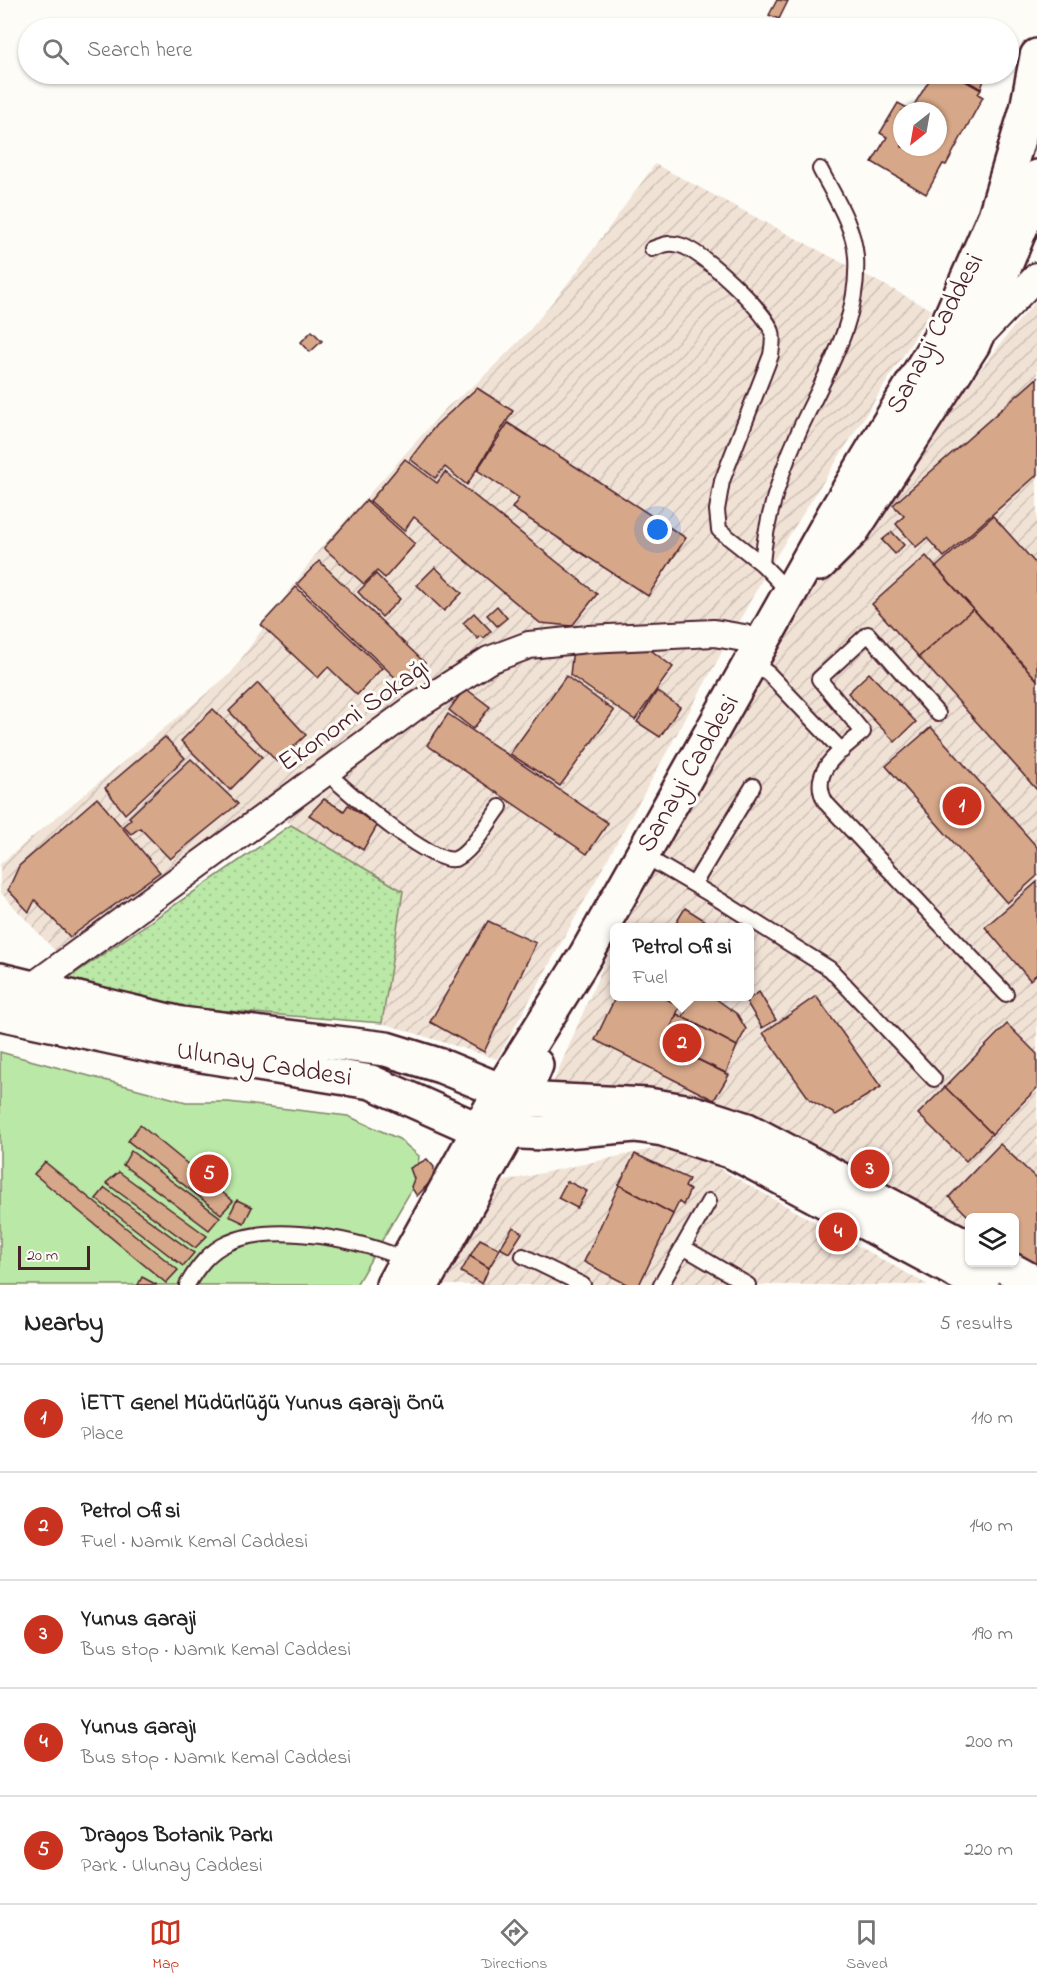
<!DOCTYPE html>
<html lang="en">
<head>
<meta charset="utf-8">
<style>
	body { margin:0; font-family:"Indie Flower",sans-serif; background:#f6f6f6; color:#222 }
	.controls { position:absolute; right:18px; bottom:18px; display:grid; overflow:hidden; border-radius:9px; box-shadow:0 2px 4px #0004 }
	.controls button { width:54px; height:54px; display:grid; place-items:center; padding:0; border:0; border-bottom:2px solid #e0e0e0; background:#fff; color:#222; font:30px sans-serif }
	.compass { position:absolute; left:893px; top:102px; width:54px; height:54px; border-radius:50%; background:#fff; box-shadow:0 2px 4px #0004; rotate:211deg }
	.scale { position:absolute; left:18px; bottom:15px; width:72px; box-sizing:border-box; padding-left:6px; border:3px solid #4a1f2b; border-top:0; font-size:16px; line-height:21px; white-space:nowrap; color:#4a1f2b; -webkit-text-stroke:4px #fdfcf7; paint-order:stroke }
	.you { position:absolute; left:658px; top:530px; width:21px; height:21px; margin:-15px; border:4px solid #fff; border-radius:50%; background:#1a73e8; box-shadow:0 0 0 9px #1a73e833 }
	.badge { display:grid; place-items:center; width:39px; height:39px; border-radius:50%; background:#c8321e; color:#fff; font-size:20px; font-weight:700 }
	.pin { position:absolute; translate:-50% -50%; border:3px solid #fff; box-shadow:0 2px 6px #0006 }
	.popup { position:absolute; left:610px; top:923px; width:144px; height:78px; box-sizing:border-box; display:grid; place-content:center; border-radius:9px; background:#fff; filter:drop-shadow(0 2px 4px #0005); font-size:20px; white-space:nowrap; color:#767676 }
	.popup b { font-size:22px; color:#222 }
	.popup::after { content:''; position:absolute; left:50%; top:100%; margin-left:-12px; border:12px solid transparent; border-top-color:#fff }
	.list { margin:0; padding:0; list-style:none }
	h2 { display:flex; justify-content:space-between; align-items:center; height:78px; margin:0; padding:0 24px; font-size:26px }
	h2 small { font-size:20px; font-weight:400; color:#767676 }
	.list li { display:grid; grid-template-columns:39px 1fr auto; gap:18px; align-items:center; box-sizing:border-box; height:108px; padding:0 24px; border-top:2px solid #e0e0e0 }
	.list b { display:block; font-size:22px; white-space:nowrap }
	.list p { margin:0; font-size:20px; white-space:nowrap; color:#767676 }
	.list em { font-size:20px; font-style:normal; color:#767676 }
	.icon { flex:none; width:33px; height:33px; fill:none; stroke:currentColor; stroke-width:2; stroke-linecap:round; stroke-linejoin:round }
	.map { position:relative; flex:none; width:1037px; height:1285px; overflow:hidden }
	.search { position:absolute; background:#fff; box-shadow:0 2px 4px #0004; left:18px; right:18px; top:18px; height:66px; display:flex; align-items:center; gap:15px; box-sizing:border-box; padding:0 21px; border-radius:33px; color:#767676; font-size:22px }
	.sheet { height:618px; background:#fff }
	nav { display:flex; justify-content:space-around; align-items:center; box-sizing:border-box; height:84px; border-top:2px solid #e0e0e0; background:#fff; font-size:16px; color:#767676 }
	nav a { display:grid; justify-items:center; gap:3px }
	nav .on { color:#c8321e }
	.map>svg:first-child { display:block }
	.industrial { fill:url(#industrial-furrows) }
	.grass { fill:url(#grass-dots); stroke:#828468; stroke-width:1.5 }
	.park { fill:#bae8a6; stroke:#828468; stroke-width:1.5 }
	.building { fill:#d6a788; stroke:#4a1f2b; stroke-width:1.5; fill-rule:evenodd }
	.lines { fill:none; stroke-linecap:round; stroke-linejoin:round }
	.service-casing { stroke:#4a1f2b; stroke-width:18 }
	.minor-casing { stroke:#4a1f2b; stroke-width:30 }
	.tertiary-casing { stroke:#4a1f2b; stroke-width:38 }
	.primary-casing { stroke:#4a1f2b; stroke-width:38 }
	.service { stroke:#fdfcf7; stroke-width:14 }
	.minor { stroke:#fdfcf7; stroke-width:26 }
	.tertiary { stroke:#fdfcf7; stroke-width:33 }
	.primary { stroke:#fdfcf7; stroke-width:33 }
	.labels { text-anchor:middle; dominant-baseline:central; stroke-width:6; stroke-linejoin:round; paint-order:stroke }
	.street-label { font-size:27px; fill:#4a1f2b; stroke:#fdfcf7 }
</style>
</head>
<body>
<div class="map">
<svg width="1037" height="1285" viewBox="0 0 1037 1285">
	<defs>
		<pattern id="industrial-furrows" width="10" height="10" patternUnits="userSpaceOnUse" patternTransform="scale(1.5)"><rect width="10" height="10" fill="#f1e2d6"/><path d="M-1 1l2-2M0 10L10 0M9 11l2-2" fill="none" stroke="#d0c1b8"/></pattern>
		<pattern id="grass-dots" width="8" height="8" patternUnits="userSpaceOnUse" patternTransform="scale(1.5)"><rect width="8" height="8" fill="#bae8a6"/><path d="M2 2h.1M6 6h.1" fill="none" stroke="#a1c78f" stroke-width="1.8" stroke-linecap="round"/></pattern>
	</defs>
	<rect width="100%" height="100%" fill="#fdfcf7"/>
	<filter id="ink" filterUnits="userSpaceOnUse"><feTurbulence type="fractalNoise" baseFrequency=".0167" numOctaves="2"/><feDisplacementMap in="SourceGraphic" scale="12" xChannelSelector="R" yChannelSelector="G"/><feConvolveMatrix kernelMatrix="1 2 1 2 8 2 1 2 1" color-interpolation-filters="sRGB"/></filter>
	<g filter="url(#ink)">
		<g class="industrial">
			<path d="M655,164l277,146 -164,259 -271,490 -115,-36 21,-132 -137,-82 -208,145 -58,-62v-28l231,-191 87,-122 129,-144 32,-26 49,-49 48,-59z"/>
			<path d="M1037,300v965l-22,-12 -1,-35h-44l-1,12 -216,-112 -200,-35 61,-143v56h136v-68l-129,-1 182,-327 212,-275z"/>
			<path d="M675,1144l253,141h-493l33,-62 33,-41z"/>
		</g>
		<path class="grass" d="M291,825l112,66 -21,132 -207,-16 -108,-28z"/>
		<path class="park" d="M0,1052l186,50h42l120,14 51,23 20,17 -3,26 -60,103h-356z"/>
		<g class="building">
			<path d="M777,0l11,1 -9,18 -10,-4z"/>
			<path d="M933,74h20l28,16 -3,4 5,3 -37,68 -3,-1 -17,30 -54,-32 15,-25 -7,-4 18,-30 13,7zM902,111h36v36h-36z"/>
			<path d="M955,74h31l-5,15z"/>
			<path d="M312,331l10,10 -12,11 -9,-10z"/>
			<path d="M1037,378v97l-93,82 -17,-19 -11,9 -20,-23 8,-8 -11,-11z"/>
			<path d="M477,388l36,23 -46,74 -22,-18 -10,11 -25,-19 26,-34z"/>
			<path d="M508,423l178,115 -38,58 -136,-88 7,-10 -42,-28z"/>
			<path d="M405,459l32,24 8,-11 152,122 -25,32 -32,-3 -126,-106 -10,14 -34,-30z"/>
			<path d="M366,500l49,44 -30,34 -8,-7 -13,13 -40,-36z"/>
			<path d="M993,516l44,49v115l-101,-113z"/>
			<path d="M892,532l12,13 -9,9 -13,-14z"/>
			<path d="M926,556l47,53 -54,48 -47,-53z"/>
			<path d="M319,561l106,102 -22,22 -106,-101z"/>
			<path d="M435,567l27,26 -18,18 -27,-26z"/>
			<path d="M376,574l24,25 -18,18 -24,-25z"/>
			<path d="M296,587l86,81 -25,27 -29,-28 -10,11 -57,-53z"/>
			<path d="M497,606l10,12 -10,8 -10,-11z"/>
			<path d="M973,609l64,71v110l-118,-133z"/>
			<path d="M474,613l17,18 -7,7 -3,-2 -3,3 -15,-16z"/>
			<path d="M644,645l29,22 -38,53 -65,-45 3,-26z"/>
			<path d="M869,673l47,49 -21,20 -47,-49z"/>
			<path d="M566,676l48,35 -54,75 -50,-32z"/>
			<path d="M258,683l48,52 -29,27 -48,-51z"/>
			<path d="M465,688l25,19 -17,22 -24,-19z"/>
			<path d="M657,691l23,16 -20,30 -23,-15z"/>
			<path d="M213,709l49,48 -32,33 -49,-49z"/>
			<path d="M448,714l160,109 -21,31 -160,-109z"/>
			<path d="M931,727l106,120v29l-30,27 -121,-137z"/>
			<path d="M165,737l20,21 -60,56 -20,-26z"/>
			<path d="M191,759l47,45 -68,55 -30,-31 -9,6 -8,-8 8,-7 -2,-2z"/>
			<path d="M97,798l63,74 -90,65 -35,-37 -6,12 -21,-22 11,-24z"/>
			<path d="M324,799l20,12 4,-6 29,21 -14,24 -54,-35z"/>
			<path d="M1037,882v92l-7,6 -45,-53z"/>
			<path d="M685,908l32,20h-44z"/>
			<path d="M488,921l48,22 -52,109 -54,-30z"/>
			<path d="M759,992l17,28 -14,8 -16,-27z"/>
			<path d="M616,996h45l19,10 -16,37 65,32 -15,25 -119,-60z"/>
			<path d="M692,996h20l25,18 9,15 -9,17 -54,-29z"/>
			<path d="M816,996l65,91 -45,28 -26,-15 -47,-67z"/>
			<path d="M677,1014l60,32 -11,27 -62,-30z"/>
			<path d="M1007,1024l30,30v34l-45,46 -47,-47z"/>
			<path d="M945,1087l47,47 -26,27 -48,-47z"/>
			<path d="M140,1125l93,76 -12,13 -93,-73z"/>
			<path d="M1000,1144l37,35v84l-10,10 -13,-12v-43h-44l-21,-21z"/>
			<path d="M131,1151l89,66 -11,13 -86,-65z"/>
			<path d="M635,1154l54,25 -4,8 5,3 -7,15 -4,-3 -6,12 -54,-29z"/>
			<path d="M427,1159l7,8 -1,12 -16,17 -6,-9 3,-8 -4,-11z"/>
			<path d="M45,1162l133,108 -12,13 -132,-109z"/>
			<path d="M119,1172l88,64 -12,12 -89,-65z"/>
			<path d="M567,1181l20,10 -10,17 -19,-10z"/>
			<path d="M619,1185l54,29 -34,71h-11l-44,-23z"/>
			<path d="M105,1188l89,65 -11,13 -87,-67z"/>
			<path d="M237,1200l15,7 -8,16 -15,-7z"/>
			<path d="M513,1227l9,6 -13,20 -9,-5z"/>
			<path d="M480,1239l20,10 -11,19 -19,-12z"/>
			<path d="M470,1256l19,12 -7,16 -21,-12z"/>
			<path d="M142,1277l15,8h-19z"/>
		</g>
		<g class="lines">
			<defs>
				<g id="service">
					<path d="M652,249c10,-4 17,-7 27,-4 21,4 87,66 93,87 2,6 0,16 -1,23l-49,126 -5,29 2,20 43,34 27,28"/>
					<path d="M762,564c4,-48 18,-91 38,-135 25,-55 60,-108 56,-172 -2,-31 -22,-61 -36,-88"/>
					<path d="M753,662l16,12 73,77"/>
					<path d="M938,714l-70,-80 -49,45 44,53c-21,18 -56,39 -37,71l180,191"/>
					<path d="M326,772c21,19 103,93 129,87 15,-4 35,-39 45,-52"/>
					<path d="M643,855l75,44 112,70 104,110"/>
					<path d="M694,884l59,-98"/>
					<path d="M683,1247l65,38"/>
					<path d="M523,1256l60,29"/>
					<path d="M187,1285c10,-17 22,-34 41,-42 45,-21 135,-4 179,18"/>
					<path d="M661,1285l48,-84"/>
				</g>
				<g id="minor">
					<path d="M981,335l56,-59"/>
					<path d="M30,988l385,-281 74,-47 40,-15 59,-6 126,-6 30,5 18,7"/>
				</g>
				<g id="tertiary">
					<path d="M0,980l181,44 205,25 55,17 80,33 127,6 43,7 56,18 223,118"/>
					<path d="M0,1013l176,38 195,31 108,48 63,3 93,-8 28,4 70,23 249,133"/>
					<path d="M997,1262l40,22"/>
				</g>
				<g id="primary">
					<path d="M819,564l33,-33 121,-187 50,-122 14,-45"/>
					<path d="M393,1285l107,-193 86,-137 247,-439 112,-186 50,-114 32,-107 10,-53"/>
					<path d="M422,1285l86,-152 28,-68"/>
				</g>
			</defs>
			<use href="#service" class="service-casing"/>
			<use href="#minor" class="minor-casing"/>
			<use href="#tertiary" class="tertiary-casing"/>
			<use href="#primary" class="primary-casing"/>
			<use href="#service" class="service"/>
			<use href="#minor" class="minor"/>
			<use href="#tertiary" class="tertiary"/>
			<use href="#primary" class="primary"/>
		</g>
	</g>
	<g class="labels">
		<g class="street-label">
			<text transform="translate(936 334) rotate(-62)">Sanayi Caddesi</text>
			<text transform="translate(354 716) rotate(-35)">Ekonomi Sokağı</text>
			<text transform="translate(689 774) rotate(-60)">Sanayi Caddesi</text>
			<text transform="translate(264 1065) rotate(9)">Ulunay Caddesi</text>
		</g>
	</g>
</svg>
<div class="controls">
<button><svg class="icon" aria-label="layers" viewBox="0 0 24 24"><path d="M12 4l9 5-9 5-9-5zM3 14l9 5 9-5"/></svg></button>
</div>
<svg class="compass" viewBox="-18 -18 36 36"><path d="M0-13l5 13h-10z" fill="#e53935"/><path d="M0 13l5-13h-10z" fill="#767676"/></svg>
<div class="scale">20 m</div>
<div class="you"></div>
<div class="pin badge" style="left:962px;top:806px">1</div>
<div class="pin badge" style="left:682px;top:1043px">2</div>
<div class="popup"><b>Petrol Ofisi</b>Fuel</div>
<div class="pin badge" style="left:870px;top:1169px">3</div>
<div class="pin badge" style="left:838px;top:1232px">4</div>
<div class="pin badge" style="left:209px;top:1174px">5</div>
<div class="search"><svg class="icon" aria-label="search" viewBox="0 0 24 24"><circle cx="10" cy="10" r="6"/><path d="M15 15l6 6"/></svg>Search here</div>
</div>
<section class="sheet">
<h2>Nearby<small>5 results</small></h2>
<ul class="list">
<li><span class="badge">1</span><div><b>İETT Genel Müdürlüğü Yunus Garajı Önü</b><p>Place</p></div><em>110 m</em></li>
<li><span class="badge">2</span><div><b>Petrol Ofisi</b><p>Fuel · Namık Kemal Caddesi</p></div><em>140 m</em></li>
<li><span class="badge">3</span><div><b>Yunus Garaji</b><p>Bus stop · Namık Kemal Caddesi</p></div><em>190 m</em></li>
<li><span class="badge">4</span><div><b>Yunus Garajı</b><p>Bus stop · Namık Kemal Caddesi</p></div><em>200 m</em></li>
<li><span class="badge">5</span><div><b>Dragos Botanik Parkı</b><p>Park · Ulunay Caddesi</p></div><em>220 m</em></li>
</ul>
</section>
<nav>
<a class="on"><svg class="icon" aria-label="map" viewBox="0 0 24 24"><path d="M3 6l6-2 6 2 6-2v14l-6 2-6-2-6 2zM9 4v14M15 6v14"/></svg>Map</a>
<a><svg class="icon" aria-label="directions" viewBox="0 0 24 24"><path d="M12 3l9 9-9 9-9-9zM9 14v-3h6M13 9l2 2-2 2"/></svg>Directions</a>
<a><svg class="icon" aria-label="saved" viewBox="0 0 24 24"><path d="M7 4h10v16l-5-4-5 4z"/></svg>Saved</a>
</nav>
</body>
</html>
